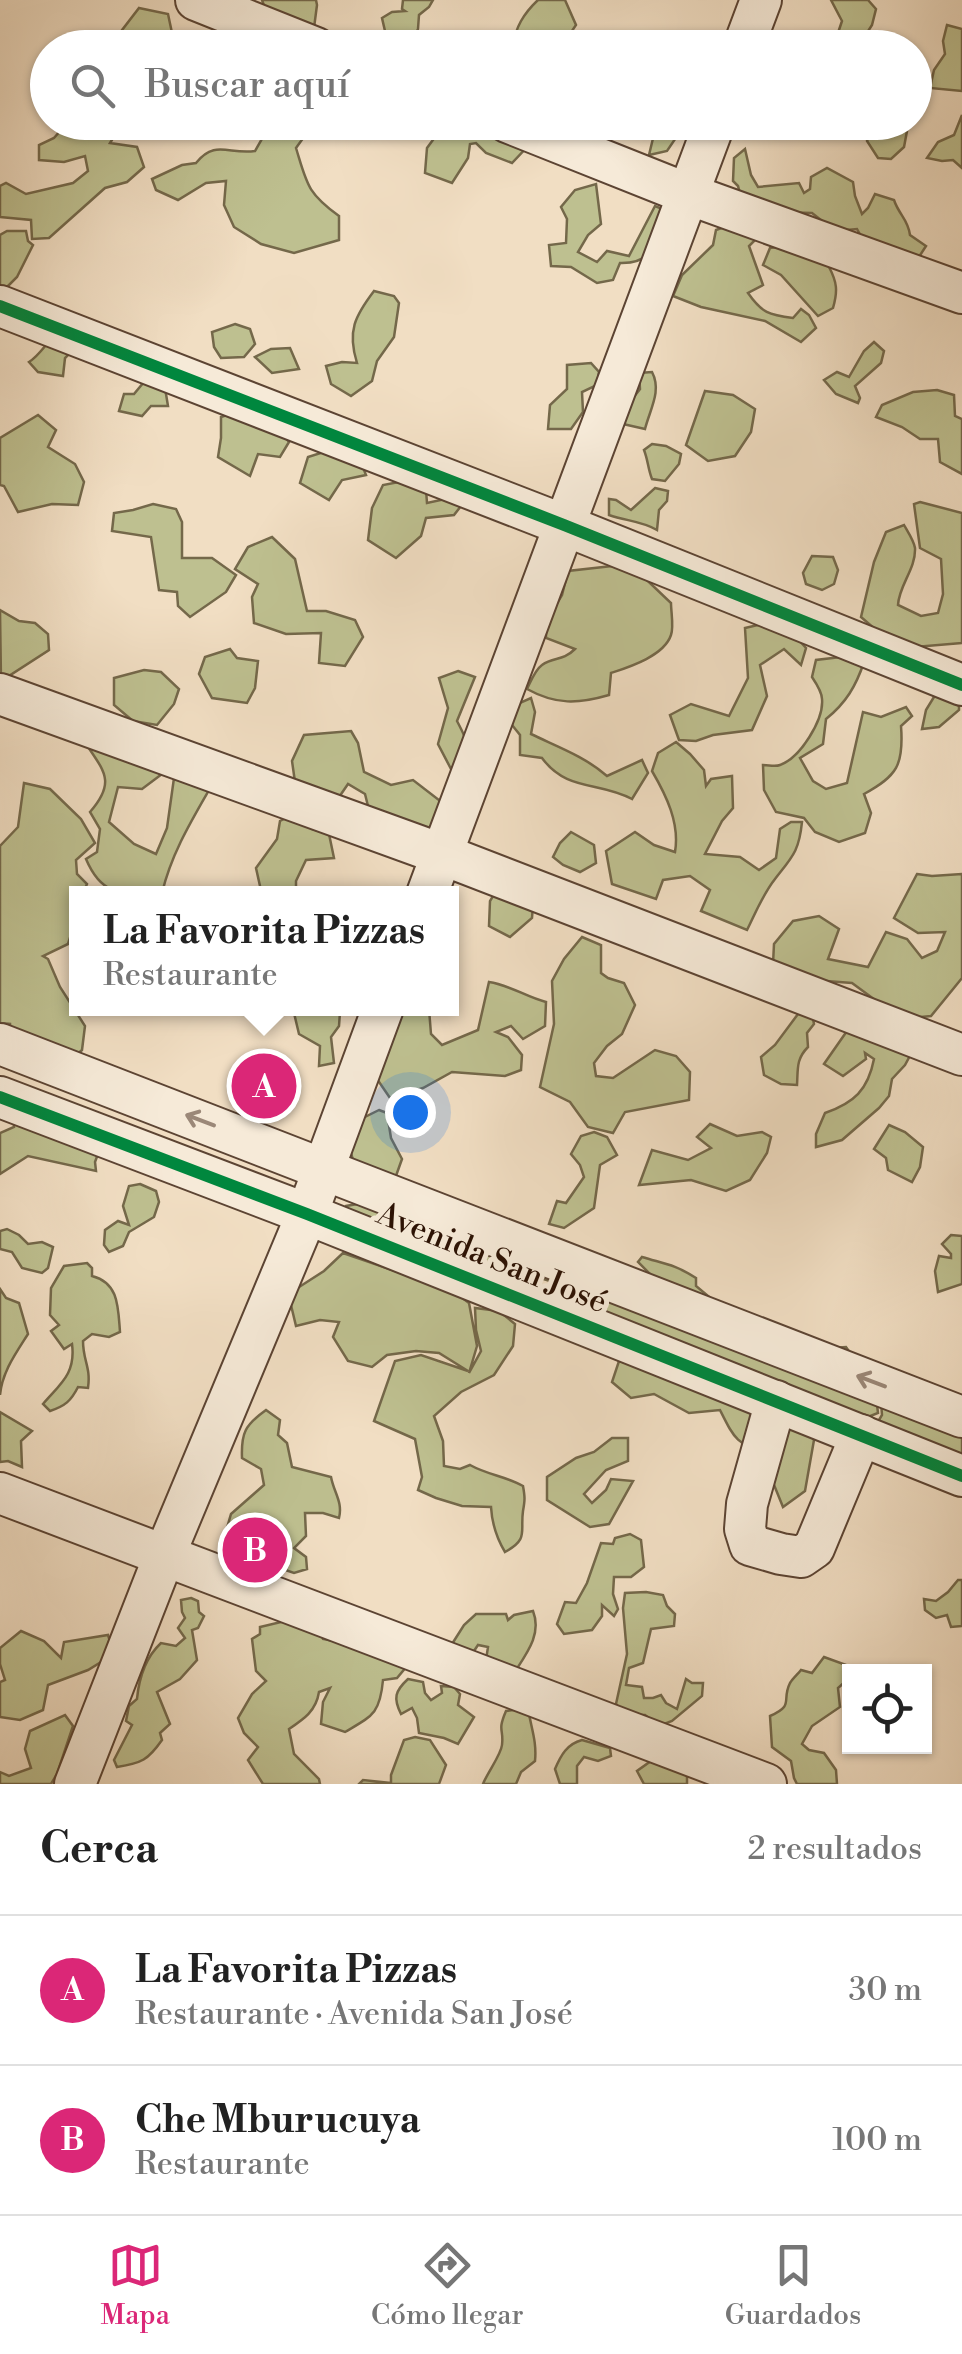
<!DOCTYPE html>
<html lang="es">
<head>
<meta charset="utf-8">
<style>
	body { margin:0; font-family:"Libre Bodoni",serif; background:#f6f6f6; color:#222 }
	.controls { position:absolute; right:30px; bottom:30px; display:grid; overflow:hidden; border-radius:0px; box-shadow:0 2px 8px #0004 }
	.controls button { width:90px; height:90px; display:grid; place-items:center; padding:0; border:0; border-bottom:2px solid #e0e0e0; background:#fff; color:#222; font:50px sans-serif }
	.you { position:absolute; left:410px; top:1112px; width:35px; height:35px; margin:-25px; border:8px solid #fff; border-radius:50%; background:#1a73e8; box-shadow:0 0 0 15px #1a73e833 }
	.badge { display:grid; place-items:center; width:65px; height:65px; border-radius:50%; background:#db2777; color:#fff; font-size:32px; font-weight:700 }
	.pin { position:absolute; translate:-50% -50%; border:5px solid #fff; box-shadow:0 2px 10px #0006 }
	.popup { position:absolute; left:69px; top:886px; width:390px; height:130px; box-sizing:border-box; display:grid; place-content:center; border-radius:0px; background:#fff; filter:drop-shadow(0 2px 8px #0005); font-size:32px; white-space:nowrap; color:#767676 }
	.popup b { font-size:38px; color:#222 }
	.popup::after { content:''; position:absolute; left:50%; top:100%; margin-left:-20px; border:20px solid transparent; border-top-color:#fff }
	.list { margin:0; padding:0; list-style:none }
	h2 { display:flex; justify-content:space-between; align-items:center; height:130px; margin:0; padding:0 40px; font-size:42px }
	h2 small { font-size:32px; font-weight:400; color:#767676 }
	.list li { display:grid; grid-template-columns:65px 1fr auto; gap:30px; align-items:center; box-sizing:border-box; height:150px; padding:0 40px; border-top:2px solid #e0e0e0 }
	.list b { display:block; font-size:38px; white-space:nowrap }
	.list p { margin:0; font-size:32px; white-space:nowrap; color:#767676 }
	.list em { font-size:32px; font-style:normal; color:#767676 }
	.icon { flex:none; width:55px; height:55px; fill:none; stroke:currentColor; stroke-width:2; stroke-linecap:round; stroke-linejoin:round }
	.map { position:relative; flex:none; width:962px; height:1784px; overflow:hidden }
	.search { position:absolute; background:#fff; box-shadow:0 2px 8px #0004; left:30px; right:30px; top:30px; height:110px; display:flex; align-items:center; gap:25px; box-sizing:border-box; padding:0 35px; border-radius:55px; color:#767676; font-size:38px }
	.sheet { height:430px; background:#fff }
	nav { display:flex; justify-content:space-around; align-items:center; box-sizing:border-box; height:140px; border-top:2px solid #e0e0e0; background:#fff; font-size:28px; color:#767676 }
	nav a { display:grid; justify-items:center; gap:5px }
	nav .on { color:#db2777 }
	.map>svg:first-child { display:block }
	.green { fill:#bec090; stroke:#74684a; stroke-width:2.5 }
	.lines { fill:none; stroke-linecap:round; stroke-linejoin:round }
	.minor-casing { stroke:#5c4433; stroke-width:44 }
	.minor { stroke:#f6ead8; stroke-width:40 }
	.cycleway-casing { stroke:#f6ead8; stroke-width:19 }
	.cycleway { stroke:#00873e; stroke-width:12 }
	.oneway { stroke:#9b8878 }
	.labels { text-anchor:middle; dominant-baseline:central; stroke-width:10; stroke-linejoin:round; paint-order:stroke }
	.street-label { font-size:32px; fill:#2b1103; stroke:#f6ead8 }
</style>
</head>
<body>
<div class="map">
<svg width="962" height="1784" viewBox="0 0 962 1784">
	<rect width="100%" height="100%" fill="#f1dec3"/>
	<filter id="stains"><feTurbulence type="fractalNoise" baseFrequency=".002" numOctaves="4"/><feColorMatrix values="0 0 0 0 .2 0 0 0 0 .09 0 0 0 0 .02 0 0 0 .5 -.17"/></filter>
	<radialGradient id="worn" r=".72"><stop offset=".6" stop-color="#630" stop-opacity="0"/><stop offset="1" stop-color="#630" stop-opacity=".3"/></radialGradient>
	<g class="green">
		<path d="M262,0h54l1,5 -3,23 -47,-14z"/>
		<path d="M403,0h30l-4,7 -10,8 -1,14 -8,14h-12l-4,4h-23l3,-9 11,-7 -3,-13 10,-6 13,-1 -3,-2z"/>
		<path d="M538,0h27l11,25 -8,12c-20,4 -36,11 -56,10 4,-20 11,-33 26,-47z"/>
		<path d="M831,0h37l8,9 -4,16 -7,11 -17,2 -2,9h-26l5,-5h10l7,-21z"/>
		<path d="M139,8l29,6 7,33h-66z"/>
		<path d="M947,25l15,4v62l-32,-3 4,-18 11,-16 -2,-13z"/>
		<path d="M962,115v53l-9,-8 -11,1 -15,-3 11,-16 16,-7z"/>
		<path d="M67,123h61l-10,7 -8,13 27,4 7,20 -17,15 -22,6 -56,50 -17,1 -1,-19 -31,-3v-31l6,-3 20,11 47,-11 15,-12 -3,-15 -21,6 -25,-2v-15l15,-7z"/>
		<path d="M271,123h43l-18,25c11,36 11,45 43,68v24l-45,13 -33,-9 -27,-17 -10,-22 2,-24 -20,2 -28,17 -22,-10 -4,-11 30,-14 14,-2c19,-24 33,-8 59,-12z"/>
		<path d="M475,123h13l40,23 -16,17 -26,-10 -10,-10 -6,1 -2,14 -16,25 -27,-10 2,-25 14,-19 28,-2z"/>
		<path d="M661,123h25l-19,28 -18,4 6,-25z"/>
		<path d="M876,123h28l3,8 -3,16 -13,12 -13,-1 -11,-17z"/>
		<path d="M745,149l6,26 7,12 41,-4 5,10 6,-4 1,-12 16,-9 26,14 2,14 7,18 6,-6 7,-14 19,6c5,15 14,19 16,35l16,11 -9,14 -49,-11 -11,-20 -22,2 -23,-18 -35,-1 -34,-7 -5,-19 -5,-5 1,-23z"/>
		<path d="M596,184l5,40 -13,11 -10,17 19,10 10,-11 22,5 26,-50 15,6c-12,28 -15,52 -50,51l-7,17 -16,3 -26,-16 -20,-1 -2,-21 17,-2 1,-24 -6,-12 14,-17z"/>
		<path d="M746,219l16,14 -13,13 14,39 -15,8c14,20 21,22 45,25l8,-9 8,6 7,13 -15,14 -36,-21 -64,-14 -28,-11 9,-21 31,-30 3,-15z"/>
		<path d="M7,231h19l2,10 5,4 -16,32 -11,11 -6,-2v-51z"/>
		<path d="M790,245l41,15 -2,7c8,15 9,24 4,41l-15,8 -37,-41 -18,-10 7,-17z"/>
		<path d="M374,291l20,5 5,7 -5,34 -17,24 -5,20 -21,15 -20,-12 -5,-18 16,-4 15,1c-10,-32 -2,-47 17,-72z"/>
		<path d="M235,324l15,5 5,15 -11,13 -23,1 -7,-11 -2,-15z"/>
		<path d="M56,334l16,17 -7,7 -2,18 -25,-4 -9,-10c11,-7 17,-19 27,-28z"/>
		<path d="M874,342l10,9 -3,12 -26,23 5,12 -2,5 -22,-9 -12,-14 13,-8 12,5 15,-26z"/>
		<path d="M290,348l9,21 -27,4 -17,-16 16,-8z"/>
		<path d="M591,363l8,9 -2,13 -15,7 1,20 -12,17h-23l2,-24 17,-16v-24z"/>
		<path d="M652,372c10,19 -2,37 -7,57l-22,-5 3,-17 14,-18 -1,-16z"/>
		<path d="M144,382l21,6 3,18h-17l-9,10 -23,-5 5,-17h10z"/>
		<path d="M937,390l17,5 1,21 7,3v55l-22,-12 -2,-23h-18l-18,-12 -26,-10 6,-12 31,-13z"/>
		<path d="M705,391l28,4 22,14 -4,23 -16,24 -27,5 -22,-16z"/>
		<path d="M242,410l31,11 16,21 -9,15 -22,-3 -8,22 -32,-19 3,-19v-21z"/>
		<path d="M38,415l18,15 -8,17 27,17 9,18 -6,23 -26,-1 -34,8 -14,-26 -4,-1v-47z"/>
		<path d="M652,444l14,2 15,8 -2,10 -14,17 -13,-2c-4,-10 -4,-19 -8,-29z"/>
		<path d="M330,450l29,7 7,18 -24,5 -13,20 -29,-17 8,-26z"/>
		<path d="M420,478l6,12 1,13 14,-3 4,-13 23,10 -14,18 -28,3 -5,18 -25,22 -28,-18 4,-32 11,-23z"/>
		<path d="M655,488l13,3 -1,10 -8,9 -2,20c-15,-9 -31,-9 -48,-15v-16l7,1 15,10z"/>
		<path d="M920,502l42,11v130l-59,5 -20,-12 -22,-19 13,-55 12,-30 18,-7c4,7 10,16 11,23 1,21 -16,37 -17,57l23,11 17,-3 5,-19 -2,-35 -21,-11 -6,-44z"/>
		<path d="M153,504l23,5 6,13v36h30l24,17 -10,17 -36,25 -12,-11 -1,-14 -18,-2 -8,-53 -39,-6 2,-18 19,-3z"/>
		<path d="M272,537l23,22 12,52h19l29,9 8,17 -18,29 -26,-3 2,-30 -35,1 -32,-11 -2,-26 6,-13 -23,-15 13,-22z"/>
		<path d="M812,556l21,1 5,13 -4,14 -12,6 -16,-6 -3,-11z"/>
		<path d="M630,564l41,39c0,9 3,24 0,32 -7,21 -42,32 -60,38l-2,22c-31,9 -53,10 -82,-6 4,-8 8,-19 15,-24 12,-9 20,-3 33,-16l-29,-11v-16l16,-27 6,-24z"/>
		<path d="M0,610l19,11 16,2 13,11 1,16 -48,31z"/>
		<path d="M762,624l25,3 19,21 -5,17 -17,-16 -24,16 7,31 -15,34 -39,5 -17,6 -17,-1 -9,-25 21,-11 38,12 19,-38 -3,-50z"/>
		<path d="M230,649l7,9 21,3 -3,27 -8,15 -35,-5 -13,-24 6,-17z"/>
		<path d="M841,657l23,5c-8,24 -18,41 -38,57l-3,25 -23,14 13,23 13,8 21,-6 16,-71 18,5 25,-10 6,9 -11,10c3,39 -4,50 -37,68l7,19 -6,20 -26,9 -24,-10 -11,-14 -28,-6 -12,-22 -1,-25c6,0 12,2 17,0 20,-7 44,-45 42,-66 0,-7 -6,-16 -10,-22l4,-17z"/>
		<path d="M144,670l17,2 18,17 -5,15 -17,21 -24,-4 -19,-16v-27z"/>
		<path d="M458,671l17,6 -18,44c12,23 15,29 -6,48l-13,-25 10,-36 -9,-30z"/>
		<path d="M937,692l22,8v10l-20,17 -17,2 4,-19z"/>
		<path d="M531,698l4,14 -4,22c27,13 53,22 76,42l35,-16 6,13 -16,26c-33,-18 -65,-7 -90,-41l-22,-3v-20l-8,-10 3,-20z"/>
		<path d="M351,731l7,12 6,29 27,13 22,-5 35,27 -3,23 -39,11 -35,-23 -6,-24 -17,-10 -13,19 -39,-14 -4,-28 12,-26z"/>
		<path d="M81,736l78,24 3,14 -20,15 -24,-2 -9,35 25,22 22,10 11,-26 7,-50 35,12c-19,33 -38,65 -47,103 -38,0 -59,6 -76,-34l11,-7 3,-23 -10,-17c29,-33 11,-43 -9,-76z"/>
		<path d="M676,742l14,12 14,16 2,16 5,-7 21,-3 1,32 -11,13 -17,33 35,3 19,13 17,-12 4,-29 11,-7h11c-3,30 -10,35 -27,57 -12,15 -20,35 -28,51l-46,-19 9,-21 -20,-14 -27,4 -7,19 -44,-15 -6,-33 29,-19 19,13 21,7c5,-29 -9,-57 -23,-81l6,-18z"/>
		<path d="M24,783l26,6 31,30 14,24 -19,17 1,14 10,10 -4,9 -7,1v25l-8,25 -25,12 5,3 12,28 25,39 -3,24 -25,22 -47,-24v-24l-10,-1v-177l18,-19z"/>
		<path d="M292,815h10l10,14 17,5 5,24 -28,2 -10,21v12h-38l2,-7 -4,-18 21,-29 3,-18z"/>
		<path d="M571,832l23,13 2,18 -16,9 -17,-7 -10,-8 7,-14z"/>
		<path d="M917,874l15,2 30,-2v104l-31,38 -30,3 -49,-36 -52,-4 -27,-15 1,-20 19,-23 26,-5 20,13 -11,30 40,8 18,-35 21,7 15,19 15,-7 8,-19 -27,1 -24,-15z"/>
		<path d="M499,886l34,19 -1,13 -22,19 -21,-11 1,-25z"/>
		<path d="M582,937l19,8v28l7,5 16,5 11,22 -13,29 -15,12 -13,17 2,13 17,2 42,-28 21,6 14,16 -1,28 -64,12 -12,21 -25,-6 -18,-25 -30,-15 14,-63 -2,-43 12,-22z"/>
		<path d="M489,982c21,3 37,15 57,20l-1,24 -22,13 -12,-13 -15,6 12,5 14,18 -1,15 -16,6 -53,-4 -29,16 -33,10 -15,-22 17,-67h37l2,25 11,11 36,-15z"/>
		<path d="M314,1008l20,1 6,3 -1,14 -8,11 3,26 -15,3 1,-20 -21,-12 -5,-21z"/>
		<path d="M798,1014h14l2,10 -7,9 1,14c-12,12 -10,22 -11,38l-16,-1 -17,-9 -3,-18 14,-12z"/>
		<path d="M847,1031l66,19 -8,15 -13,14 -3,17 -10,12 -37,32 -26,7v-13l9,-21c29,-10 43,-23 49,-54l-9,-6 1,6 -23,17 -19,-12z"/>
		<path d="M13,1104l91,34 -9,24 1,9 -68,-15 -28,18v-41l14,-6z"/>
		<path d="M379,1110l8,3 4,25 11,21 -10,28 -36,-15 -8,-31 7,-19z"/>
		<path d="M710,1124l27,12 25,-4 9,5 -4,16 -17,27 -24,11 -35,-11 -52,5 13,-35 36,10 23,-12 -14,-11z"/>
		<path d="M889,1125l16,7 18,15 -3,20 -8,15 -24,-12 -2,-12 -12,-9z"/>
		<path d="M594,1132l13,5 10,18 -17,10 -6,43 -30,20 -15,-4 8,-23 9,2 18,-26 -4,-12 -9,-11 10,-18z"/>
		<path d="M140,1184l16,7 3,11 -5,15 -25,15 -6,14 -14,6 -5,-7 1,-15 13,-9 11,4 -6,-19 6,-20z"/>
		<path d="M381,1200l124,53 -9,7 -2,7 -11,3 -141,-60 4,-4z"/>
		<path d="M7,1229l12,6 9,9 14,-2 11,5 -5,21 -6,5 -20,-5 -10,-16 -12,-3v-18z"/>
		<path d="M951,1235l11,1v48l-24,8 -3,-21 4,-15 12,2v-4l-9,-10z"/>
		<path d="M343,1253l110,38 16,12 8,43 -8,27 12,-22 -5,-21 -1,-22 24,3 16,13 -2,22 -19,29 -33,17 -27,24 9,25 1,25 16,3 10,-4c18,10 35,11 53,21 2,11 2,14 0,25 -3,21 6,28 -18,41 -9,-15 -13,-28 -14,-45l-29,-1 -26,-8 -18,-8 4,-13 -7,-38 -41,-18 21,-60 26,-6 47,16 -29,-18 -23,-2 -29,4 -15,12 -24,-6 -15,-24 6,-15 -19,-2 -24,6 -6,-25 6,-12 28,-18z"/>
		<path d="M642,1257c23,7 32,7 54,21v8l18,15 -71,-17 6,-11 -11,-11z"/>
		<path d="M87,1263l5,5v8c27,7 26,31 28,56l-11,5 -17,-3 -9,7c0,20 8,26 5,47l-10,-1c-7,14 -13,19 -28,24l-7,-7c17,-20 33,-30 29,-60l-8,5 -13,-18 8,-6 -9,-10 1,-27 13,-22z"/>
		<path d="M537,1277l41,7 194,68 74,-5 29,41 3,25 -50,20 -34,-23 20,30 -9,51 -22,16 -11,-27 -3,-25c-33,-12 -34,-15 -49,-45l-31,3 -35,-19 -23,4 -19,-16 7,-21 23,6 -64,-60 -15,-22z"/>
		<path d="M0,1289l6,9 13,5 9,31c-12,19 -26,38 -28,61z"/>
		<path d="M881,1402l81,11v44l-86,-32 6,-10z"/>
		<path d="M266,1410l14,10 -2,15 9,8 5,24 39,10c3,16 12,25 8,41l-16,-5h-18l1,23 -12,12 12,9 1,12 -13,4 -35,-12h-28l-9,-16 9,-31 33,-29 -3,-16 -19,-11c-1,-25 3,-33 24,-48z"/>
		<path d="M0,1412l32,19 -11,10 1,26 -14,-6 -8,1z"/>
		<path d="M612,1438h16v23l-22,9 -22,24 8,9 14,-13 5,-11 22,2 -24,43 -19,3 -43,-27v-23l29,-19 18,-6z"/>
		<path d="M630,1534l11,6 3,27 -13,10h-17l-1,17 5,15 -4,7 -12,-11v11l-10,14 -28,4 -7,-10 8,-22 11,1 11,-20 14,-40 12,1 2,-6z"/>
		<path d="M958,1580h4v46l-11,1 -4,-12 -11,3 -11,-8 -1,-11 12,2 12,-9z"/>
		<path d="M646,1592l17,3 4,11 8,8 -1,12 -23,3 -8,34 -14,5 -3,17 16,2 2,11h9l8,-3 5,8 11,6 9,-30 6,4h11l-1,13 -30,25 -13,5 -14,-11h-21l-8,-11 11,-50 -4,-46 2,-15z"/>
		<path d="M191,1598l7,3 1,11 5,4 -6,12 -6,2 5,30 -17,19 -23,13 13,32 -10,9 2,7c-14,20 -20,23 -45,27l-3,-7 18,-35 -6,-4 3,-15 8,-7c2,-22 8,-41 24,-56l15,3 9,-8 -7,-10 7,-10 -3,-6 -1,-12z"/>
		<path d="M533,1611c9,23 -6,42 -19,62l-28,-13 2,-13 -10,-2 -8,12 -18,-13 12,-19 12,-11h30l2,6 6,-5z"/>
		<path d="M306,1616l10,8 7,15 31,6 53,21 -10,12 -14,2c-3,34 -11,36 -38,52l-24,-8 2,-22 7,-14 -11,4c-3,19 -15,27 -30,37l5,25 25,25 1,5h-57l-15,-24 10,-13 -14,-14 -6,-15 14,-24 14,-13 -10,-10 -4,-32 8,-5v-7z"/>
		<path d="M21,1631l23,10 17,17 3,-16 44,-7 6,19 -26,16 -40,15 -5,25 -23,10 -20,-3v-35l5,-2 -5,-16v-16z"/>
		<path d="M824,1657l25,9 -2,14 -9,8 2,19 -28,19 -10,18 7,6 15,3 12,17 1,14h-40l-3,-6 -3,-17 -19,-14 -2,-31c25,-11 11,-15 20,-33 3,-5 8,-9 11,-13l11,3z"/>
		<path d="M408,1679l15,3 2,11 6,7 11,-7 -1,-7 13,1 6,7 -2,11 16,12 -16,27 -14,-6 -25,-5 -2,-15 -5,-10 -11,6c-8,-16 -6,-23 7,-35z"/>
		<path d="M528,1708c3,20 9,33 7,53l-14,11 -5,12h-33c4,-11 18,-29 19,-39 2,-17 -5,-13 4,-34z"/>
		<path d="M65,1715l8,11 -16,48 -6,10h-51v-12l9,4 22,-8 -6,-19 5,-18z"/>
		<path d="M415,1737l15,3 16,25 -7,19h-80l4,-4 28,3v-8l13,-35z"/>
		<path d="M582,1740l28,8 1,8 -13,5 -14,-4 -7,9v18h-17l-5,-15c6,-14 12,-25 27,-29z"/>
		<path d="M658,1756l29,15v13h-43l-7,-13z"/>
	</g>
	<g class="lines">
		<defs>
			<g id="minor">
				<path d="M196,0l120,48"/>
				<path d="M743,48l18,-48"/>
				<path d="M507,122l181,72 274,99"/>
				<path d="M0,306l564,219 398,160"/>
				<path d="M0,694l441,160 521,201"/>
				<path d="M427,894l288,-772"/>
				<path d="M0,1044l962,373"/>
				<path d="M0,1097l307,117 655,262"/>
				<path d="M776,1401l-29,103 -2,25 5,16 31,9 20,3 13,-9 47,-113"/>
				<path d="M0,1493l766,291"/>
				<path d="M75,1784l90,-230 142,-340 76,-206"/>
			</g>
		</defs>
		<use href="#minor" class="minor-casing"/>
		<use href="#minor" class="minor"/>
		<defs>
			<g id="cycleway">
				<path d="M0,306l564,219 398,160"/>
				<path d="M0,1097l307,117 655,262"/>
			</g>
		</defs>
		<use href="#cycleway" class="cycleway-casing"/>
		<use href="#cycleway" class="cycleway"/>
	</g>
	<defs><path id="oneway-shaft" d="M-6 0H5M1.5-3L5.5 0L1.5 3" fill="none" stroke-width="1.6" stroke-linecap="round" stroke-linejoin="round" transform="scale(2.5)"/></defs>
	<g class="oneway">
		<use href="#oneway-shaft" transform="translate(200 1120) rotate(-159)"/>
		<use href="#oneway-shaft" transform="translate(871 1381) rotate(-159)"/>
	</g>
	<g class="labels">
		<g class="street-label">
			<text transform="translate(492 1258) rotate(22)">Avenida San José</text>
		</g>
	</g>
	<rect width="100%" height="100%" filter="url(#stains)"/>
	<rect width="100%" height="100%" fill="url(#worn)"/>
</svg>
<div class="controls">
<button><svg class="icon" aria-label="locate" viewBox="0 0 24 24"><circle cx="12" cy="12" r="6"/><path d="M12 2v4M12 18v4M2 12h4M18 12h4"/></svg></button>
</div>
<div class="you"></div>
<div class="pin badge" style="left:264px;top:1086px">A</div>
<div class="popup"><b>La Favorita Pizzas</b>Restaurante</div>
<div class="pin badge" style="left:255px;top:1550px">B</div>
<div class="search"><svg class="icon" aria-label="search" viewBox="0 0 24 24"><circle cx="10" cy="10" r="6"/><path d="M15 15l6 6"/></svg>Buscar aquí</div>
</div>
<section class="sheet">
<h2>Cerca<small>2 resultados</small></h2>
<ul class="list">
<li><span class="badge">A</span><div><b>La Favorita Pizzas</b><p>Restaurante · Avenida San José</p></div><em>30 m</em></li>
<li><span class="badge">B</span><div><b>Che Mburucuya</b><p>Restaurante</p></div><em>100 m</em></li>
</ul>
</section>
<nav>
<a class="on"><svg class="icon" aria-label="map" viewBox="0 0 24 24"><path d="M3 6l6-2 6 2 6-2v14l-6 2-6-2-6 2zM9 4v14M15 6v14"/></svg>Mapa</a>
<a><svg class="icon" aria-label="directions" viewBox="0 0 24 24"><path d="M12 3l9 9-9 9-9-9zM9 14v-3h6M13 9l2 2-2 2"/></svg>Cómo llegar</a>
<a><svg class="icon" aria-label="saved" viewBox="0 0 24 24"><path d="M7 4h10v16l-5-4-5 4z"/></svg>Guardados</a>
</nav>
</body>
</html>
